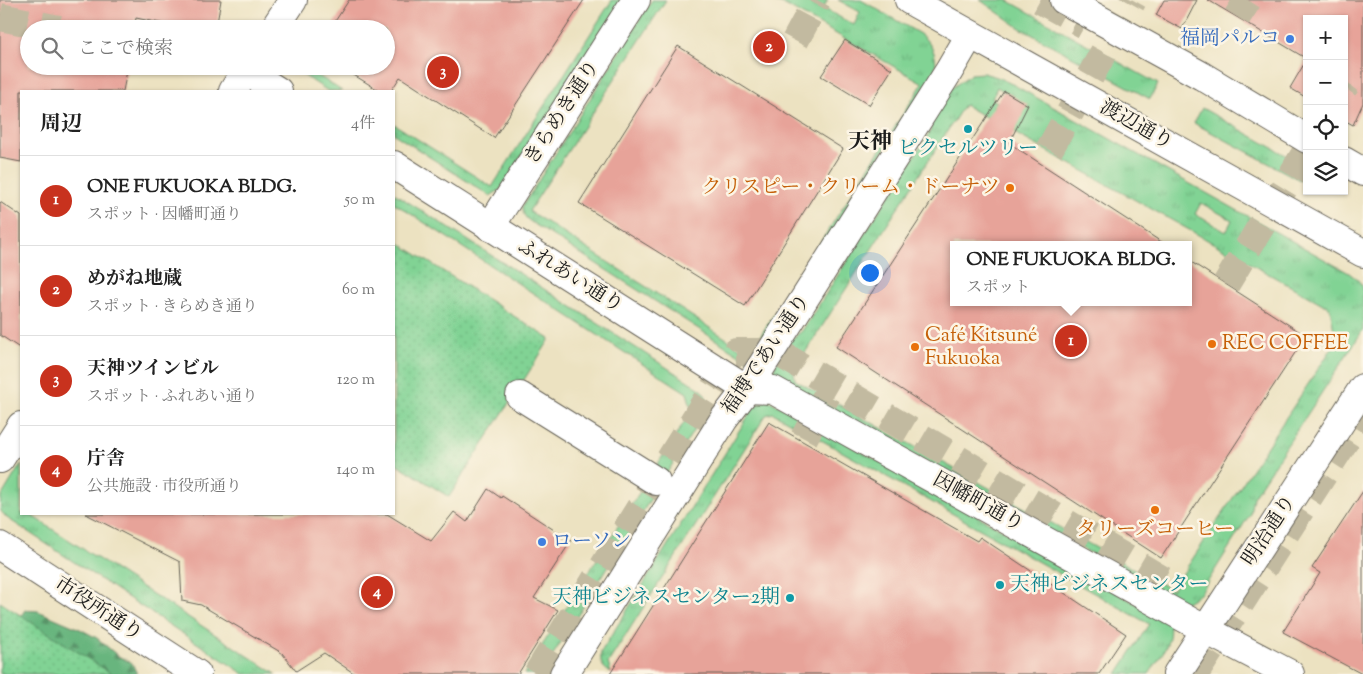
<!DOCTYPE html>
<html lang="ja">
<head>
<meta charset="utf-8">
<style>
	body { margin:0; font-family:"Sorts Mill Goudy","Noto Serif JP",serif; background:#f2f2f2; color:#222 }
	.controls { position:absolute; right:15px; top:15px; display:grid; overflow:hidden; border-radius:0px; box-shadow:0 1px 4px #0004 }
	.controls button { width:45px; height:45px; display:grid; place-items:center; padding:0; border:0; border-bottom:1px solid #e0e0e0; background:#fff; color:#222; font:25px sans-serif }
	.you { position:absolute; left:869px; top:272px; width:18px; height:18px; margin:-12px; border:4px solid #fff; border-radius:50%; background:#1a73e8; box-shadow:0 0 0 8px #1a73e833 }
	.badge { display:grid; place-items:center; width:32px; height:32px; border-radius:50%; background:#c8321e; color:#fff; font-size:16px; font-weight:700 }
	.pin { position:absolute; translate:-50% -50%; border:2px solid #fff; box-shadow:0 1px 5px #0006 }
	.popup { position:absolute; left:950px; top:241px; width:242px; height:65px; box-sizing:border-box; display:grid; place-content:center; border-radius:0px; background:#fff; filter:drop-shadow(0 1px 4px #0005); font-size:16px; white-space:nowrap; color:#767676 }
	.popup b { font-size:19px; color:#222 }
	.popup::after { content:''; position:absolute; left:50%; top:100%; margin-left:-10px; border:10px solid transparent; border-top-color:#fff }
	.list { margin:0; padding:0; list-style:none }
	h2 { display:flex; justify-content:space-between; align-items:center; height:65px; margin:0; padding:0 20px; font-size:21px }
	h2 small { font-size:16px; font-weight:400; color:#767676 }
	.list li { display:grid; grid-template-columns:32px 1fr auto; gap:15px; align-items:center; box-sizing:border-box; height:90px; padding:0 20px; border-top:1px solid #e0e0e0 }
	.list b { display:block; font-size:19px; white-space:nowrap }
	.list p { margin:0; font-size:16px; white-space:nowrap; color:#767676 }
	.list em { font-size:16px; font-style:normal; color:#767676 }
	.icon { flex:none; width:28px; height:28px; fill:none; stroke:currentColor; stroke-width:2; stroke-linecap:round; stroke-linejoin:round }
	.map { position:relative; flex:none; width:1363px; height:674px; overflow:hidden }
	.search { position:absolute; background:#fff; box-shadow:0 1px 4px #0004; left:20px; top:20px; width:375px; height:55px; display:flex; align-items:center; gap:12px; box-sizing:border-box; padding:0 18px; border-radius:28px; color:#767676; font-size:19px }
	.panel { position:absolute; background:#fff; box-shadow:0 1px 4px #0004; left:20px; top:90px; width:375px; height:425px; border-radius:0px }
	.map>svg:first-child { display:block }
	.grass { fill:url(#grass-tufts); stroke:#4e7858; fill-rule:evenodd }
	.forest { fill:url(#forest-firs); stroke:#42684d }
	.park { fill:url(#park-dots); stroke:#4e7858 }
	.building { fill:#e7a399 }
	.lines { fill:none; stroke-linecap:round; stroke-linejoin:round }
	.minor-tunnel { stroke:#c2baa0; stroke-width:28; stroke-dasharray:28 14; stroke-linecap:butt }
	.minor-casing { stroke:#656156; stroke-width:30 }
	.major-casing { stroke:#656156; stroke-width:30 }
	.minor { stroke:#fff; stroke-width:28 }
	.major { stroke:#fff; stroke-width:28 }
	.shop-dot { fill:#3f7fe0; stroke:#fcf5e5; stroke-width:2 }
	.culture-dot { fill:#0f9aa8; stroke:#fcf5e5; stroke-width:2 }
	.food-dot { fill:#e8710a; stroke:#fcf5e5; stroke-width:2 }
	.labels { text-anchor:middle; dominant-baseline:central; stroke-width:5; stroke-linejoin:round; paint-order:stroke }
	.shop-label { font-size:20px; fill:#366cbe; stroke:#fcf5e5; text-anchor:end }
	.street-label { font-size:20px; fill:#1c1c1c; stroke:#fcf5e5 }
	.culture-label { font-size:20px; fill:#0d838f; stroke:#fcf5e5 }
	.food-label { font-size:20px; fill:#c56008; stroke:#fcf5e5; text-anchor:start }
	.quarter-label { font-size:22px; font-weight:bold; fill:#1c1c1c; stroke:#fcf5e5 }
</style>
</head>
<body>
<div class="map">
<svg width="1363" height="674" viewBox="0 0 1363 674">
	<defs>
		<pattern id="grass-tufts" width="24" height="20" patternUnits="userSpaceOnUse" patternTransform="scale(1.25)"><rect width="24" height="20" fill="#81d394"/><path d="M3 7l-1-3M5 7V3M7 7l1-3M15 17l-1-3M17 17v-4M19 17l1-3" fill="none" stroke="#6fb57f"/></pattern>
		<pattern id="forest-firs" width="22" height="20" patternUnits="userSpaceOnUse" patternTransform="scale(1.25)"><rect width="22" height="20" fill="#68b57e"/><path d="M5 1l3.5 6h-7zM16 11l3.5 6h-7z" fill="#559266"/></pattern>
		<pattern id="park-dots" width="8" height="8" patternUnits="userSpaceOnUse" patternTransform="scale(1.25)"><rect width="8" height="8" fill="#81d394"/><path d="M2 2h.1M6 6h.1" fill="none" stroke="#6fb57f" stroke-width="1.8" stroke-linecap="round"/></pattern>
	</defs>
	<rect width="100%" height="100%" fill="#fcf5e5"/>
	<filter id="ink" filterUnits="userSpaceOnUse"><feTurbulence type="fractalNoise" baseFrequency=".02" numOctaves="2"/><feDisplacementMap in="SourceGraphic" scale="10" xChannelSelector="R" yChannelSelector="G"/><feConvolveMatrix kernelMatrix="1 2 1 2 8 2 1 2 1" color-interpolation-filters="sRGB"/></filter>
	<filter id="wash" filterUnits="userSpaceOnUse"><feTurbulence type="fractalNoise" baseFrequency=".0096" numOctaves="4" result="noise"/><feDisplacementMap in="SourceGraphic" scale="20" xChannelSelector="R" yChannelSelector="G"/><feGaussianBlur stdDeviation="1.12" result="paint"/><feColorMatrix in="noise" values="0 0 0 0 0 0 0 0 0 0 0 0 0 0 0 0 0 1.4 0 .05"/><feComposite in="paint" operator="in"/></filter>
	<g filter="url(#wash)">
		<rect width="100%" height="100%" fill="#ece2c1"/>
		<g class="grass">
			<path d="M612,0h11l-123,190 -10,6 -96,-62v-10l98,63z"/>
			<path d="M652,0h14l-137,211 215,139 9,-3 170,-264 -138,-78 -19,-5h62l-5,8 31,17 6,-13 -22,-12h23l59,34c12,10 18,22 15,37l-184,289 -10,-4 -210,-134c-6,-4 -8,-8 -9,-15z"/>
			<path d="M980,0h27l151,84 -8,15 -130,-71z"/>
			<path d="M289,66h14l39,25h-14z"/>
			<path d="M983,73l14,4 17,8 335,188 9,7 5,7v43l-110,167 -3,17 -50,80 -17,10 -403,-222 -6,-9 1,-8 14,-24 13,-10 128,-199 3,-15 16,-27 22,-16zM997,87l30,18 -5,11 -30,-17zM964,105l366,203 6,34 -164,248 -377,-210 -1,-10zM1201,203l31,17 -6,12 -31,-18z"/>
			<path d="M1202,108l105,59v17l-113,-61z"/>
			<path d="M394,193l308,197 7,12 -12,23 -156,249h-17l168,-264 -5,-17 -293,-190z"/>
			<path d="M768,400l401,222c4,21 -9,35 -20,52h-32l32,-50 -376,-211 -7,2 -158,248 3,10c-9,-6 -11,-9 -10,-21l151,-242 4,-5z"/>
			<path d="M21,464v50h8l247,160h-32l-237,-156 -7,-8 1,-13z"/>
		</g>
		<path class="forest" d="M25,610l13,1 42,18 17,9 21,18 14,7 5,11h-114l-8,-50z"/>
		<g class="park">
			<path d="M394,240l156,99 -101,158 -55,-35z"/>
			<path d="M0,602l112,72h-112z"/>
		</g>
		<g id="blocks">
			<g class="building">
				<path d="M0,0h221l-5,29h-27l-53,-11 -2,11h-105v37h99l-5,25h-102v71l-21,-4z"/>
				<path d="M349,0h235l-90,138 -94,-61 -9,14h-11l-41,-25h47v-37h-56z"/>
				<path d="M1164,0h33l-15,29 -26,-14z"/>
				<path d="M1208,0h155v103l-10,22 -9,-5v-101h-37v79l-17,-10 17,-29z"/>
				<path d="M845,40l47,29 -23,36 -48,-29z"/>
				<path d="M678,46l165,103 -98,157 -166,-103z"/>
				<path d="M1004,91l24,14 -19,38 157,102h-212v57h234v-42l118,76 -145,222 -325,-211z"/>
				<path d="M0,202l21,14v133l-21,-14z"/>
				<path d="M769,422l208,119 3,-4 146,97 -27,40h-489z"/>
				<path d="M488,489l13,9 1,-2 69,45 -37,57 24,12 -40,64h-163l-31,-21 -28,18 -14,-18 -81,-48 -19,-4 -2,-39 -94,-48h301l44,27 23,-29 13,10z"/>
				<path d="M1363,491v183h-1l-79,-42 37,-59 -8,-5z"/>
			</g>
		</g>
	</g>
	<g filter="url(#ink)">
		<use href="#blocks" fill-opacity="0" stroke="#656156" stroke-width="1"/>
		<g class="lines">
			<g class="minor-tunnel">
				<path d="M1040,0l45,25"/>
				<path d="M0,17l59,12"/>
				<path d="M1237,17l11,-17"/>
				<path d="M795,41l22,-41"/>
				<path d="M1344,87l3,-4"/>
				<path d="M1049,150l84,-150"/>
				<path d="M1226,284l81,-134"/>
				<path d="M804,438l23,-43"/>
				<path d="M537,674l199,-322h41l391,231"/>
				<path d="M1195,674l168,-261"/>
			</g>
			<defs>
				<g id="minor">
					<path d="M274,29l19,-29"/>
					<path d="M246,71l32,20"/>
					<path d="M233,91l16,-25"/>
					<path d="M394,165l353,224"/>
					<path d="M490,227l146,-227"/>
					<path d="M747,389l26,1 433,240 84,44"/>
					<path d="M520,396l136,85"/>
					<path d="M0,459l21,-33"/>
					<path d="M0,546l197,128"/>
					<path d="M564,674l160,-255 23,-30 202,-318 21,-36"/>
					<path d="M1177,674l186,-286"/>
				</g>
				<g id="major">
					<path d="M909,0l454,253"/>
					<path d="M1064,0l138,76 105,63"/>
					<path d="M1344,161l19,11"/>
				</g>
			</defs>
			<use href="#minor" class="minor-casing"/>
			<use href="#major" class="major-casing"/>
			<use href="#minor" class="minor"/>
			<use href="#major" class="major"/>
		</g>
	</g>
	<g class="shop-dot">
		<circle cx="1290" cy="39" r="5"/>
		<circle cx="542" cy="542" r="5"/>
	</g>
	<g class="culture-dot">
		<circle cx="968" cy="129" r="5"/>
		<circle cx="1000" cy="585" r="5"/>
		<circle cx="790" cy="598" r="5"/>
	</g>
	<g class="food-dot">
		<circle cx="1010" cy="188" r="5"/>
		<circle cx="1212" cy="344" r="5"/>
		<circle cx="915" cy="347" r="5"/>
		<circle cx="1155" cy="510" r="5"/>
	</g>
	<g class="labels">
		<g class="shop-label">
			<text x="1280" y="39">福岡パルコ</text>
			<text x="552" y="542" text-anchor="start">ローソン</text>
		</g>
		<g class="street-label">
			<text transform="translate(563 113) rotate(-57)">きらめき通り</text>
			<text transform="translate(1136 126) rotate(29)">渡辺通り</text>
			<text transform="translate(570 277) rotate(32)">ふれあい通り</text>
			<text transform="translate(767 355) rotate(-56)">福博であい通り</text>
			<text transform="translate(978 503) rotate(29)">因幡町通り</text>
			<text transform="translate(1270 531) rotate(-57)">明治通り</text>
			<text transform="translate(98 610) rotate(33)">市役所通り</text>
		</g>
		<g class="culture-label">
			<text x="968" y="149">ピクセルツリー</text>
			<text x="1010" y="585" text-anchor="start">天神ビジネスセンター</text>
			<text x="780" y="598" text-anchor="end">天神ビジネスセンター2期</text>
		</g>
		<g class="food-label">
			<text x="1000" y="188" text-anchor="end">クリスピー・クリーム・ドーナツ</text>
			<text x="925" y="336">Café Kitsuné<tspan x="925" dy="23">Fukuoka</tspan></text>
			<text x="1222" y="344">REC COFFEE</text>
			<text x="1155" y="530" text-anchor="middle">タリーズコーヒー</text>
		</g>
		<g class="quarter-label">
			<text x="870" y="143">天神</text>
		</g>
	</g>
</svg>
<div class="controls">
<button>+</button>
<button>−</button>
<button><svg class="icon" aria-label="locate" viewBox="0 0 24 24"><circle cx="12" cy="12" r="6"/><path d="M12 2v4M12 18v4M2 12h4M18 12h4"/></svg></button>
<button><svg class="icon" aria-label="layers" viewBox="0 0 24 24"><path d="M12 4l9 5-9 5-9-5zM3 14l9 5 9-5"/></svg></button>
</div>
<div class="you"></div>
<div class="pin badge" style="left:1071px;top:341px">1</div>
<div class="popup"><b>ONE FUKUOKA BLDG.</b>スポット</div>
<div class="pin badge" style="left:769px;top:47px">2</div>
<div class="pin badge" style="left:443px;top:72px">3</div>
<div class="pin badge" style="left:377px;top:592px">4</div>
<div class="search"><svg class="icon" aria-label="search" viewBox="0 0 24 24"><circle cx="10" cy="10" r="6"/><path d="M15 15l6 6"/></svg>ここで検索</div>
<section class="panel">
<h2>周辺<small>4件</small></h2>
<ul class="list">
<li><span class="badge">1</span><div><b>ONE FUKUOKA BLDG.</b><p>スポット · 因幡町通り</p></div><em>50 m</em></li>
<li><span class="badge">2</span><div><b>めがね地蔵</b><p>スポット · きらめき通り</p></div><em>60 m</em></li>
<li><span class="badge">3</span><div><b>天神ツインビル</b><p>スポット · ふれあい通り</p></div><em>120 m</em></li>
<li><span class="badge">4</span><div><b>庁舎</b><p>公共施設 · 市役所通り</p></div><em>140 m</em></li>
</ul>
</section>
</div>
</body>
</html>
